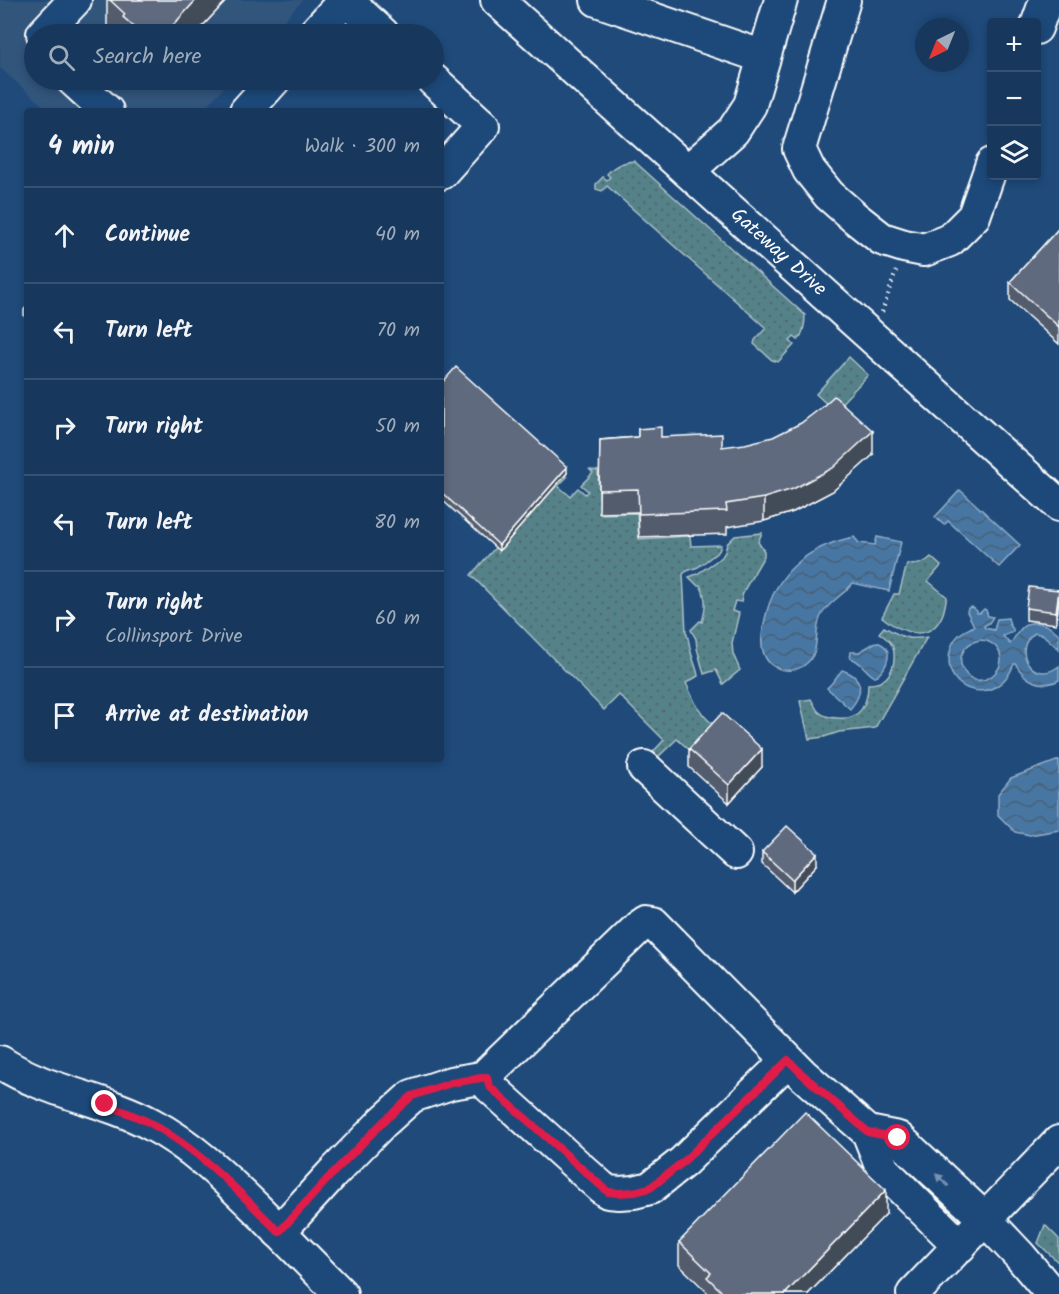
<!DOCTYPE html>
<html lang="en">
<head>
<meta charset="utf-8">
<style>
	body { margin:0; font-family:Kalam,sans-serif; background:#203f62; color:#f1f3f6 }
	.controls { position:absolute; right:18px; top:18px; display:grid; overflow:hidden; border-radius:6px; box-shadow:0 3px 9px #0003 }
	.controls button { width:54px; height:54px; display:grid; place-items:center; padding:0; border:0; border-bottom:2px solid #365272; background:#17385c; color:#f1f3f6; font:30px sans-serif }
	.compass { position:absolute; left:915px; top:18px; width:54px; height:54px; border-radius:50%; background:#17385c; box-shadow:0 3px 9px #0003; rotate:223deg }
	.stop { position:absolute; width:18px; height:18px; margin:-14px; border:4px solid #e11d48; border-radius:50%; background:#fff }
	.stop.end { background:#e11d48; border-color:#fff; box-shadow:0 2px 6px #0008 }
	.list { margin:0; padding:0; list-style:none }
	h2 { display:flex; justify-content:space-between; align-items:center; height:78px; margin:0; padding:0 24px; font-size:26px }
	h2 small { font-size:20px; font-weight:400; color:#9eacbb }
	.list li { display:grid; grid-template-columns:39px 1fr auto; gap:18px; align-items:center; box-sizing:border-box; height:96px; padding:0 24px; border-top:2px solid #365272 }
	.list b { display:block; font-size:22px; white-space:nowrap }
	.list p { margin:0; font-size:20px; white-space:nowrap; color:#9eacbb }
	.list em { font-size:20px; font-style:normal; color:#9eacbb }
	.icon { flex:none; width:33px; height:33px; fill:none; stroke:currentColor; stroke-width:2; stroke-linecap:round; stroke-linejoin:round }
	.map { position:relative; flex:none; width:1059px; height:1294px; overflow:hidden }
	.search { position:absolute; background:#17385c; box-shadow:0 3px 9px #0003; left:24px; top:24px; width:420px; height:66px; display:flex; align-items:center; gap:15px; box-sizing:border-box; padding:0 21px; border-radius:33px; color:#9eacbb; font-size:22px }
	.panel { position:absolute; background:#17385c; box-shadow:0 3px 9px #0003; left:24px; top:108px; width:420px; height:654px; border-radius:6px }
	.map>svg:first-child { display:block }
	.built { fill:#32547c }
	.grass { fill:url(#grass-dots); stroke:#aac0c4; stroke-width:1.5 }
	.water { fill:url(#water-waves); stroke:#91adc8; stroke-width:1.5; fill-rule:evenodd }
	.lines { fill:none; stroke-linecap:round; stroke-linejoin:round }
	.minor-casing { stroke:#fff; stroke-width:36 }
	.path { stroke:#fff; stroke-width:4; stroke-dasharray:1.5 4.5; stroke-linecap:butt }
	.minor { stroke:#1f4a7a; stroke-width:32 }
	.wall { fill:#525c6d; stroke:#fff; stroke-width:1.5 }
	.shaded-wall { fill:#424b59; stroke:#fff; stroke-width:1.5 }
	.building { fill:#5f6b7f; stroke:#fff; stroke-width:1.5 }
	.oneway { fill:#7992af }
	.route { stroke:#e11d48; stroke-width:8 }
	.labels { text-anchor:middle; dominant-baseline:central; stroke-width:4.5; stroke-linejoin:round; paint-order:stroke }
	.street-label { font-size:20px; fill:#fff; stroke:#1f4a7a }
</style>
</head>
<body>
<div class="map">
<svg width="1059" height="1294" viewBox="0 0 1059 1294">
	<defs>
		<pattern id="grass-dots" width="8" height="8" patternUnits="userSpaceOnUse" patternTransform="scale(1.5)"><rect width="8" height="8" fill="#558189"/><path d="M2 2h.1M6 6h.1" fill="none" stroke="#51696e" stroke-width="1.8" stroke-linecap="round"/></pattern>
		<pattern id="water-waves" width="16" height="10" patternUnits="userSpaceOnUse" patternTransform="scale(1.5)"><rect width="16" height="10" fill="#4776a3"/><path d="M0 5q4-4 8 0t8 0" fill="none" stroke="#4a5f73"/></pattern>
	</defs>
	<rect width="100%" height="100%" fill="#1f4a7a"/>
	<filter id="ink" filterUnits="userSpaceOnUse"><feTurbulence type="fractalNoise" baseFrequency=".0167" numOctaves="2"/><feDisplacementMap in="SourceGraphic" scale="12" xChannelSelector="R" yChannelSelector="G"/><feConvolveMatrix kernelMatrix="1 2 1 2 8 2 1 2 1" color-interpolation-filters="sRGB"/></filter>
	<g filter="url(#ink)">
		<path class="built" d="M0,0h303l-32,34h-237v46h197l-29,31h-153l-49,-43z"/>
		<g class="grass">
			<path d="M634,161l171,154c0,9 -1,18 -7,25l-4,-3 -4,4 4,4 -16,17 -6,-2 -18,-16 1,-4 11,-12 -159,-142 -5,5 -6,-2v-5l7,-7 4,3 3,-3 -3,-3c8,-9 16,-12 27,-13z"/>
			<path d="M849,357l19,18 -34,36 -18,-17z"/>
			<path d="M590,470l8,1 2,43 37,-1 2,26 51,-3 1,10 30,-1 -2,6 -21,16 -11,4 -4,3 3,58c3,7 3,13 5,20 2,9 6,16 7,24l-12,7c7,16 14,32 29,43l-24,25 -14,-12 -19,18h-5l-1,-4 12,-13 -45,-45 -15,15 -133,-135 91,-103 5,5 -9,9 12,10 8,-8 7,6 3,-3 -7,-6 12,-12z"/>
			<path d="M762,533l-4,9 6,9v5l-21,36 -2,10 -6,-1 -3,10 7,2 -7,30 1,11 7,16 -17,14 -7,-14 -12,4 -7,-26 -1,-9 -5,-9 9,-9 2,1c4,-14 5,-24 -2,-37h-3l-8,-8 8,-3 25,-17 3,-5 2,-8 8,-8z"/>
			<path d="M931,557l10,9 -13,15 19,16c-2,6 -2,13 -5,19 -13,28 -42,16 -60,1l12,-23h5l8,-30c10,2 17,0 24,-7z"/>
			<path d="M884,627c17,9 23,14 43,10l-52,91 -36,4 -15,5 -15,2 -9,-38 11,-2c2,4 5,10 8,13 4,4 13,6 18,6 23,3 31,-14 31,-34 7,0 13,-1 18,-6 9,-9 11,-26 4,-36 -3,-3 -8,-7 -11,-9z"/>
			<path d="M1045,1225l14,14v24l-21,-20z"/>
		</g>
		<g class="water">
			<path d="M960,490l60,55 -21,22 -51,-46 -4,4 -9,-8z"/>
			<path d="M854,537l5,6 16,2 2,-8 24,5 -12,49 -36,-8c-10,13 -24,18 -32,33 -8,15 0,35 -14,47 -14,13 -39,8 -44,-12 -3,-10 0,-22 2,-32 10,-47 44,-73 89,-82z"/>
			<path d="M972,607l5,4v2h3l4,-4 2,1 2,6 5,1 -4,6 -5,3 1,2 9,2 3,-11 11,-1 2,7 3,4v3l-10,4 7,8c4,-4 5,-9 9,-13 11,-15 29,-7 40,3v15l-16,-14 -8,-2c-25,15 -2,54 24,33v14c-17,9 -35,1 -43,-16h-2c-17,45 -73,28 -64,-12 1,-6 4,-12 8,-16 4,-5 11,-7 16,-10l-7,-14 1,-4zM980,640c7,0 11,2 16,7 17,20 -14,44 -29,28 -13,-14 -4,-32 13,-35z"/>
			<path d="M876,642c20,5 12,27 -1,35 -10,-5 -13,-16 -25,-19l1,-6h8z"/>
			<path d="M842,670c22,7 22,23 8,39l-23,-21 4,-4z"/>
			<path d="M1059,760v70l-29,5 -15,-3 -17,-17v-21l13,-16z"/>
		</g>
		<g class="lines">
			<defs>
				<g id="minor">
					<path d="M346,0l37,34"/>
					<path id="s1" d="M497,0l562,505"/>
					<path d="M597,0l167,57"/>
					<path d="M844,0l-45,149 10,21 20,25 25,22 28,22 22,7 20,4 26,-10 24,-24 18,-52"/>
					<path d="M1036,28l10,-28"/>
					<path d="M43,34l32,-34"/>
					<path d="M314,34l31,-34"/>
					<path d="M73,80l34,31"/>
					<path d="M433,80l50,46 -42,47"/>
					<path d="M246,111l28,-31"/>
					<path d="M688,171l45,-40 17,-26 31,-105"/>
					<path d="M644,767l92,86"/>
					<path d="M788,1060l-105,102 -33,26 -16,4 -15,1 -11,-1 -7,-5 -112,-101 -2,-9 2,-5 150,-145 7,-5 7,1 149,151 66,58 15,38 77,76"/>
					<path d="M0,1062c46,30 103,36 151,62 44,23 78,58 113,92 25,26 51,52 77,78"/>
					<path d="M868,1132l30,6 87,81 35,37 32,38"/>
					<path d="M279,1232l53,-58 51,-52 29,-26 39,-13 36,-6"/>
					<path d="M913,1294l146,-152"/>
				</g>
			</defs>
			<use href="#minor" class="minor-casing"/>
			<path class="path" d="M882,312l14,-41"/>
			<use href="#minor" class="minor"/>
		</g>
		<g class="wall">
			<path d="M107,0h120l-32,34h-83l-5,-4z"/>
			<path d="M1059,228v116l-49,-44v-18z"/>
			<path d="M27,306v13l-3,-3v-6z"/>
			<path d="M441,384l126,89 -68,78 -58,-52z"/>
			<path d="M638,429l23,8 61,10 151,8 -40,36 -40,21 -29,9 -37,6v7l-88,3 -1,-25 -39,1 1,-73 38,-3z"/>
			<path d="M1059,602l-3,22 -30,-4v-12z"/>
			<path d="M689,749l73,18 -33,36 -40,-36z"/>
			<path d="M762,852l55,13 -25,27 -30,-28z"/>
			<path d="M886,1214l-78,80h-101v-2l-28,-27v-23z"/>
		</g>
		<g class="shaded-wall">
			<path d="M196,0h31l-32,34h-30z"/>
			<path d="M873,431v24l-40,36 -40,21 -29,9v-23z"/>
			<path d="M567,467v6l-68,78v-6z"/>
			<path d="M1059,590v12l-3,22v-12z"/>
			<path d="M762,749v18l-33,36v-18z"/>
			<path d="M817,853v12l-25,27v-12z"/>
			<path d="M886,1190v24l-78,80h-23z"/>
		</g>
		<g class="building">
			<path d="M110,0h86l-31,34h-23l-19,-17 2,-3z"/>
			<path d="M1059,228v99l-49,-45z"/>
			<path d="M456,367l111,100 -68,78 -58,-53v-108z"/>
			<path d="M834,396l39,35 -40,37 -40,21 -29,9 -38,6 1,7 -88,3 -1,-25 -39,1 1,-50 38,-3v-8l23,-2v10l61,-3v13l23,-3 28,-7 28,-14 21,-16z"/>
			<path d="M1029,587l30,3 -3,22 -30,-4z"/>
			<path d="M722,713l40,36 -33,36 -40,-36z"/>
			<path d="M787,826l30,27 -25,27 -30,-28z"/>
			<path d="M805,1112l81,78 -101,104h-61l-17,-17 4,-4 -32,-31z"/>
		</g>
		<defs><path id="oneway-solid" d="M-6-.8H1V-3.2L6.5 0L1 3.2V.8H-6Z" transform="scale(1.5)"/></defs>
		<use class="oneway" href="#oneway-solid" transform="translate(942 1180) rotate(-137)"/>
	</g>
	<g class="lines" filter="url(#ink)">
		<path class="route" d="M105,1104c15,6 32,12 47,20 49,27 88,69 127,108l53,-58 51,-52 29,-26 39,-13 36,-6 2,9 119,106 11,1 15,-1 16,-4 33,-26 105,-102 14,14 66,58 30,6"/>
	</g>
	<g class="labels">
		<g class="street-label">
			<text stroke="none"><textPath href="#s1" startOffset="378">Gateway Drive</textPath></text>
		</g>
	</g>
</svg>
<div class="controls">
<button>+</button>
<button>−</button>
<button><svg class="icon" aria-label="layers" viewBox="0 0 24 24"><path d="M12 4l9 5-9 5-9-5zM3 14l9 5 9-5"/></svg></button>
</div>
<svg class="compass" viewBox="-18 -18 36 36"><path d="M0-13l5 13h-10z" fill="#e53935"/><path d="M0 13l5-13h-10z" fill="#9eacbb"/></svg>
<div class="stop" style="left:898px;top:1138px"></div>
<div class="stop end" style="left:105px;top:1104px"></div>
<div class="search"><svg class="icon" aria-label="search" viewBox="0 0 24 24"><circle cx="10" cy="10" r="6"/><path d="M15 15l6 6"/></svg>Search here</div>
<section class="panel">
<h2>4 min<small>Walk · 300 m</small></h2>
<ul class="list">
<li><svg class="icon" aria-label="ahead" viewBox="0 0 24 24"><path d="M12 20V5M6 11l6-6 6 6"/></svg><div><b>Continue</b></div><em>40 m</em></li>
<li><svg class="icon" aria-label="left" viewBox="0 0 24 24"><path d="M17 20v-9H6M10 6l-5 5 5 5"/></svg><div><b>Turn left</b></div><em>70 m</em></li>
<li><svg class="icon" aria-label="right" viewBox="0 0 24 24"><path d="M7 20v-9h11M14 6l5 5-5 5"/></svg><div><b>Turn right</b></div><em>50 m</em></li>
<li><svg class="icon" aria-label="left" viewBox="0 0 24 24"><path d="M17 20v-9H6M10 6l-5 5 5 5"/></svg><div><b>Turn left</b></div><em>80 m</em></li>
<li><svg class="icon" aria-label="right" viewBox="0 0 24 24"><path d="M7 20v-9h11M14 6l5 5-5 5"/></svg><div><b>Turn right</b><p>Collinsport Drive</p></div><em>60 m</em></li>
<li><svg class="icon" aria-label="arrive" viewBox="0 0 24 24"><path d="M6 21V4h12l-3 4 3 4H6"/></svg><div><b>Arrive at destination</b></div></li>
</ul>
</section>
</div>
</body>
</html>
